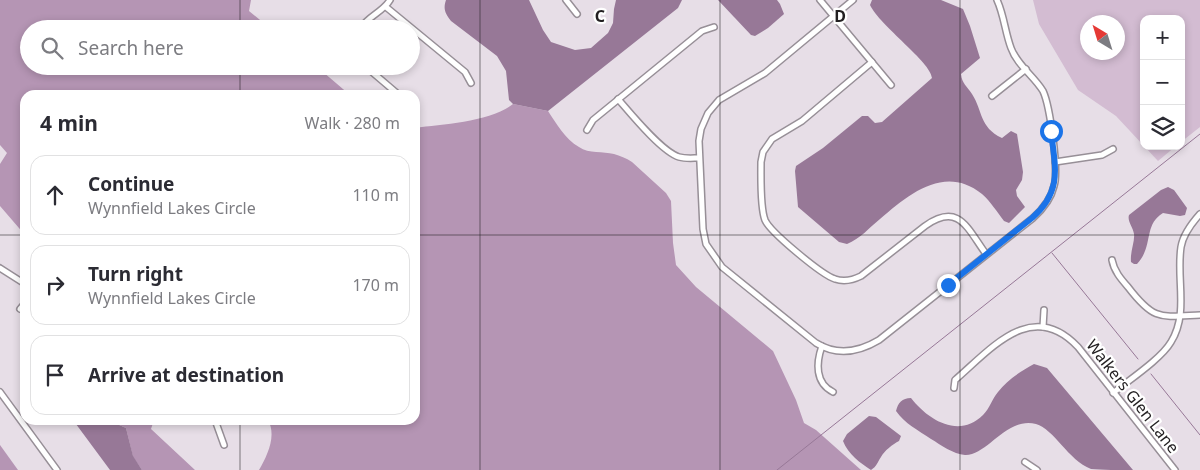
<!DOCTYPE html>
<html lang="en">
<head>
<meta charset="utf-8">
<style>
	body { margin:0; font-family:"Noto Sans",sans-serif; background:#f7f7f7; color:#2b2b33 }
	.controls { position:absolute; right:15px; top:15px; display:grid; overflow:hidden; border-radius:10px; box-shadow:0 2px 8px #0003 }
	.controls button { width:45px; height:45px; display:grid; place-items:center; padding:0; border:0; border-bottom:1px solid #e1e1e2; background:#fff; color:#2b2b33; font:25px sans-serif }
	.compass { position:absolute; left:1080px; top:15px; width:45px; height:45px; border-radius:50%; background:#fff; box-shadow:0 2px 8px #0003; rotate:322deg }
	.stop { position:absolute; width:15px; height:15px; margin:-11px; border:4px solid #1a73e8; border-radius:50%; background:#fff }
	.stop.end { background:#1a73e8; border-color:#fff; box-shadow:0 1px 5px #0008 }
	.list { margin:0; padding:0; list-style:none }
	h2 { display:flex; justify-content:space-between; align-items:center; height:65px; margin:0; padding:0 20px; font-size:21px }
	h2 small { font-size:16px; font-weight:400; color:#7c7c81 }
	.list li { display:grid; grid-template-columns:32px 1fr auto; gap:15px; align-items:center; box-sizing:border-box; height:80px; margin:0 10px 10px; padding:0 10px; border:1px solid #e1e1e2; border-radius:15px }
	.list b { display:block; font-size:19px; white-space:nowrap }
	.list p { margin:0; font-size:16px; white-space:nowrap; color:#7c7c81 }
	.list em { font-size:16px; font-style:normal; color:#7c7c81 }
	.icon { flex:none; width:28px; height:28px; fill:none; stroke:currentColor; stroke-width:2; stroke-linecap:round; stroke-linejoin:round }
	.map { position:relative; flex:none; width:1200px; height:470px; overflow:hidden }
	.search { position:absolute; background:#fff; box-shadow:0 2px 8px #0003; left:20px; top:20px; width:400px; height:55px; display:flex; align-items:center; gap:12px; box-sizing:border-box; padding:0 18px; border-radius:28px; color:#7c7c81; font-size:19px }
	.panel { position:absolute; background:#fff; box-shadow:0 2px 8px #0003; left:20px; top:90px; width:400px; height:335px; border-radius:15px }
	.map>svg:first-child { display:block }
	.green { fill:#d3bcd2; fill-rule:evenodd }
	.forest { fill:#b595b4 }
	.water { fill:#977897 }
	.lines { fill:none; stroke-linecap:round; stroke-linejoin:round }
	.stream { stroke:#977897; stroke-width:1 }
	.street-casing { stroke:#978f97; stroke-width:8 }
	.street { stroke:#fff; stroke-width:5 }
	.route { stroke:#1a73e8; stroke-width:6 }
	.grid { fill:none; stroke:#221f21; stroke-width:1; stroke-opacity:0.55 }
	.labels { text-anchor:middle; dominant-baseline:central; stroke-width:4.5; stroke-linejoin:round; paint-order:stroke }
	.street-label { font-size:16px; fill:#221f21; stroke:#fff }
	.grid-label { font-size:16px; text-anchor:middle; font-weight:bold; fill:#221f21; stroke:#fff; stroke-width:4.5; stroke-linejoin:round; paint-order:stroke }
</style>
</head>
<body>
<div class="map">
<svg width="1200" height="470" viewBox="0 0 1200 470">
	<rect width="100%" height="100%" fill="#e7dee7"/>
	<g class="green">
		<path d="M1033,0h167v127l-19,15v-123h-37v127l-28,-30 -38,-26 -39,-66zM1088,22h30v30h-30z"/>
		<path d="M1144,146h32l-18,15z"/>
	</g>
	<g class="forest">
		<path d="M0,0h251l-2,11 22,18h-242v37h287l34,29h-325v140l-25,-29v-42l7,-11 -7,-8z"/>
		<path d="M513,104l35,7c8,12 17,28 31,36 10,7 24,4 35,7 6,2 12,4 18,8l34,31 5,8 2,42 3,22 20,22 77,64 23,49 8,23 12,7 45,40h-602c8,-14 18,-34 9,-50h147v-292c28,-4 76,-6 98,-24z"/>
		<path d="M108,420h46l-3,9 44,41h-53l-9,-13 -7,-29z"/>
		<path d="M0,445l18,25h-18z"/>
	</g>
	<g class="water">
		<path d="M446,0h83l14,30 8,12 24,8 16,-2 17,-15 5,-10 1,-14 2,-9h66l-4,8 -130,103 -35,-7 -4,-4 -3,-29 -9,-15 -46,-35c-6,-8 -8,-12 -5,-21z"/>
		<path d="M718,0h59l3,4 4,10 -16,14 -13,8 -4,-1z"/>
		<path d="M872,0h69l22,9 7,17 10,32 -19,16c1,10 6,12 11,20 11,17 7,33 30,44l9,-7 6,3 6,38 -1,8 -6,10 1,6 8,11 -16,16 -5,-2c-7,-9 -13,-19 -22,-27 -37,-30 -73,0 -102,25 -10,8 -20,20 -33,25l-8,-2 -41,-35 -3,-36 1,-5 27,-18 39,-32h6l7,7 7,-1 50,-44c-1,-16 -52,-52 -62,-73z"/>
		<path d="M1168,187l6,3 13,18 -2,7 -5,1 -17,-3c-20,12 -9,33 -26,51h-3l-3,-2c-1,-11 4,-20 3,-28 -1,-7 -7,-13 -5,-19l32,-25z"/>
		<path d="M1034,364l13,4 86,102c-11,0 -33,0 -42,-1 -23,-9 -37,-40 -55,-45 -29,-8 -49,32 -71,31 -12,-1 -24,-10 -34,-16 -13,-9 -26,-15 -35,-28 2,-8 6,-13 15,-13 17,22 48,41 72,17 7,-7 9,-16 15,-23 9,-12 23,-21 36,-28z"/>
		<path d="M869,416l7,1 25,19 -2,5c-6,3 -15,10 -18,16 -4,6 -4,9 -10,13 -11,-7 -23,-16 -28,-29l4,-7z"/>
		<path d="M73,420h35l18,8 7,28 9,14h-32z"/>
	</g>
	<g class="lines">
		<g class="stream">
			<path d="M1052,253l86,106"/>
			<path d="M1151,374l49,61"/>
			<path d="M777,470l423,-336"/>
		</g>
		<defs>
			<g id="street">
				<path d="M566,0l11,14"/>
				<path d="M820,0l71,85"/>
				<path d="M853,0l-88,73 -46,27 -11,13 -7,16 -2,12 4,88 3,15 16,23 94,76c21,13 43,9 63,-3l154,-122c10,-9 18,-19 21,-32 5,-15 -4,-80 -11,-95 -9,-15 -26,-26 -32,-43 -6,-16 -7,-33 -14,-48"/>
				<path d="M386,7l79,65 6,11"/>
				<path d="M360,29c8,-13 23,-17 30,-29"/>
				<path d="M872,62l-70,59 -30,18 -9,13 -2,10c0,15 -1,45 4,58 5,12 57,55 70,59 9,3 18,1 26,-3l64,-50c34,-24 42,2 61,28"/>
				<path d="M365,66l34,29"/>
				<path d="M992,96l34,-27"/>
				<path d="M618,99c13,15 44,53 61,58 7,2 14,1 20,1"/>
				<path d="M587,130l6,-10 109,-89 12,-4"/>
				<path d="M1055,162l47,-7 11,-6"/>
				<path d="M1112,260c2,11 9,19 16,27 26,34 32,30 72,28"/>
				<path d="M0,268l25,16"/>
				<path d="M20,309l5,-6"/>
				<path d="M1043,327l1,-17"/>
				<path d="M822,346c-6,17 -7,37 11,46"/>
				<path d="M954,388l1,-8c36,-31 77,-82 123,-33l97,123"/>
				<path d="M0,392l57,78"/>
				<path d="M1113,393c16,-13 48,-34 58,-51 18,-29 5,-63 10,-95 2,-12 11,-24 19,-33"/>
				<path d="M215,420l9,25"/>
				<path d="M1025,462l12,8"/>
			</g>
		</defs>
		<use href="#street" class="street-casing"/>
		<use href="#street" class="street"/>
	</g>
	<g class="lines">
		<path class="route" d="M948,285l84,-67c31,-27 23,-51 19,-87"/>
	</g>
	<path class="grid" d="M240,0v29M480,0v470M720,0v470M960,0v470M240,66v29M0,235h25M415,235h785M240,420v50"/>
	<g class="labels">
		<g class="street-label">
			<text transform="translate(1133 396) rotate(52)">Walkers Glen Lane</text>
		</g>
	</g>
	<g class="grid-label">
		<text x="600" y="22">C</text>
		<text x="840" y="22">D</text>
	</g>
</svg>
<div class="controls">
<button>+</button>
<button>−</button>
<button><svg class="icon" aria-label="layers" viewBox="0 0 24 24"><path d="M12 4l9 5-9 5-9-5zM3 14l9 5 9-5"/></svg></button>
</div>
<svg class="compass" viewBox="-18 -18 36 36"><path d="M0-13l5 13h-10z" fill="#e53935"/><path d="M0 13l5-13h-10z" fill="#7c7c81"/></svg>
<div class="stop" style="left:1051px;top:131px"></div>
<div class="stop end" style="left:948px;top:285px"></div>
<div class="search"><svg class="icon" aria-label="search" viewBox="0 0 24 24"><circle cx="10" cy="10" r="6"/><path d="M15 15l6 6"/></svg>Search here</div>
<section class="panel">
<h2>4 min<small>Walk · 280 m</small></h2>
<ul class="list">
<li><svg class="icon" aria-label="ahead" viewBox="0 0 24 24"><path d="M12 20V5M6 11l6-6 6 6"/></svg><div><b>Continue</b><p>Wynnfield Lakes Circle</p></div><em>110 m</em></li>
<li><svg class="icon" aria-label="right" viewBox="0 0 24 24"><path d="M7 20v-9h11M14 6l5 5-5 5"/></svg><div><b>Turn right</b><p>Wynnfield Lakes Circle</p></div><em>170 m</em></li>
<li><svg class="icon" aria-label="arrive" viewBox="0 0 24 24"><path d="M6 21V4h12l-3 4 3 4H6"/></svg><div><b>Arrive at destination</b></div></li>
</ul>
</section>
</div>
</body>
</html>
